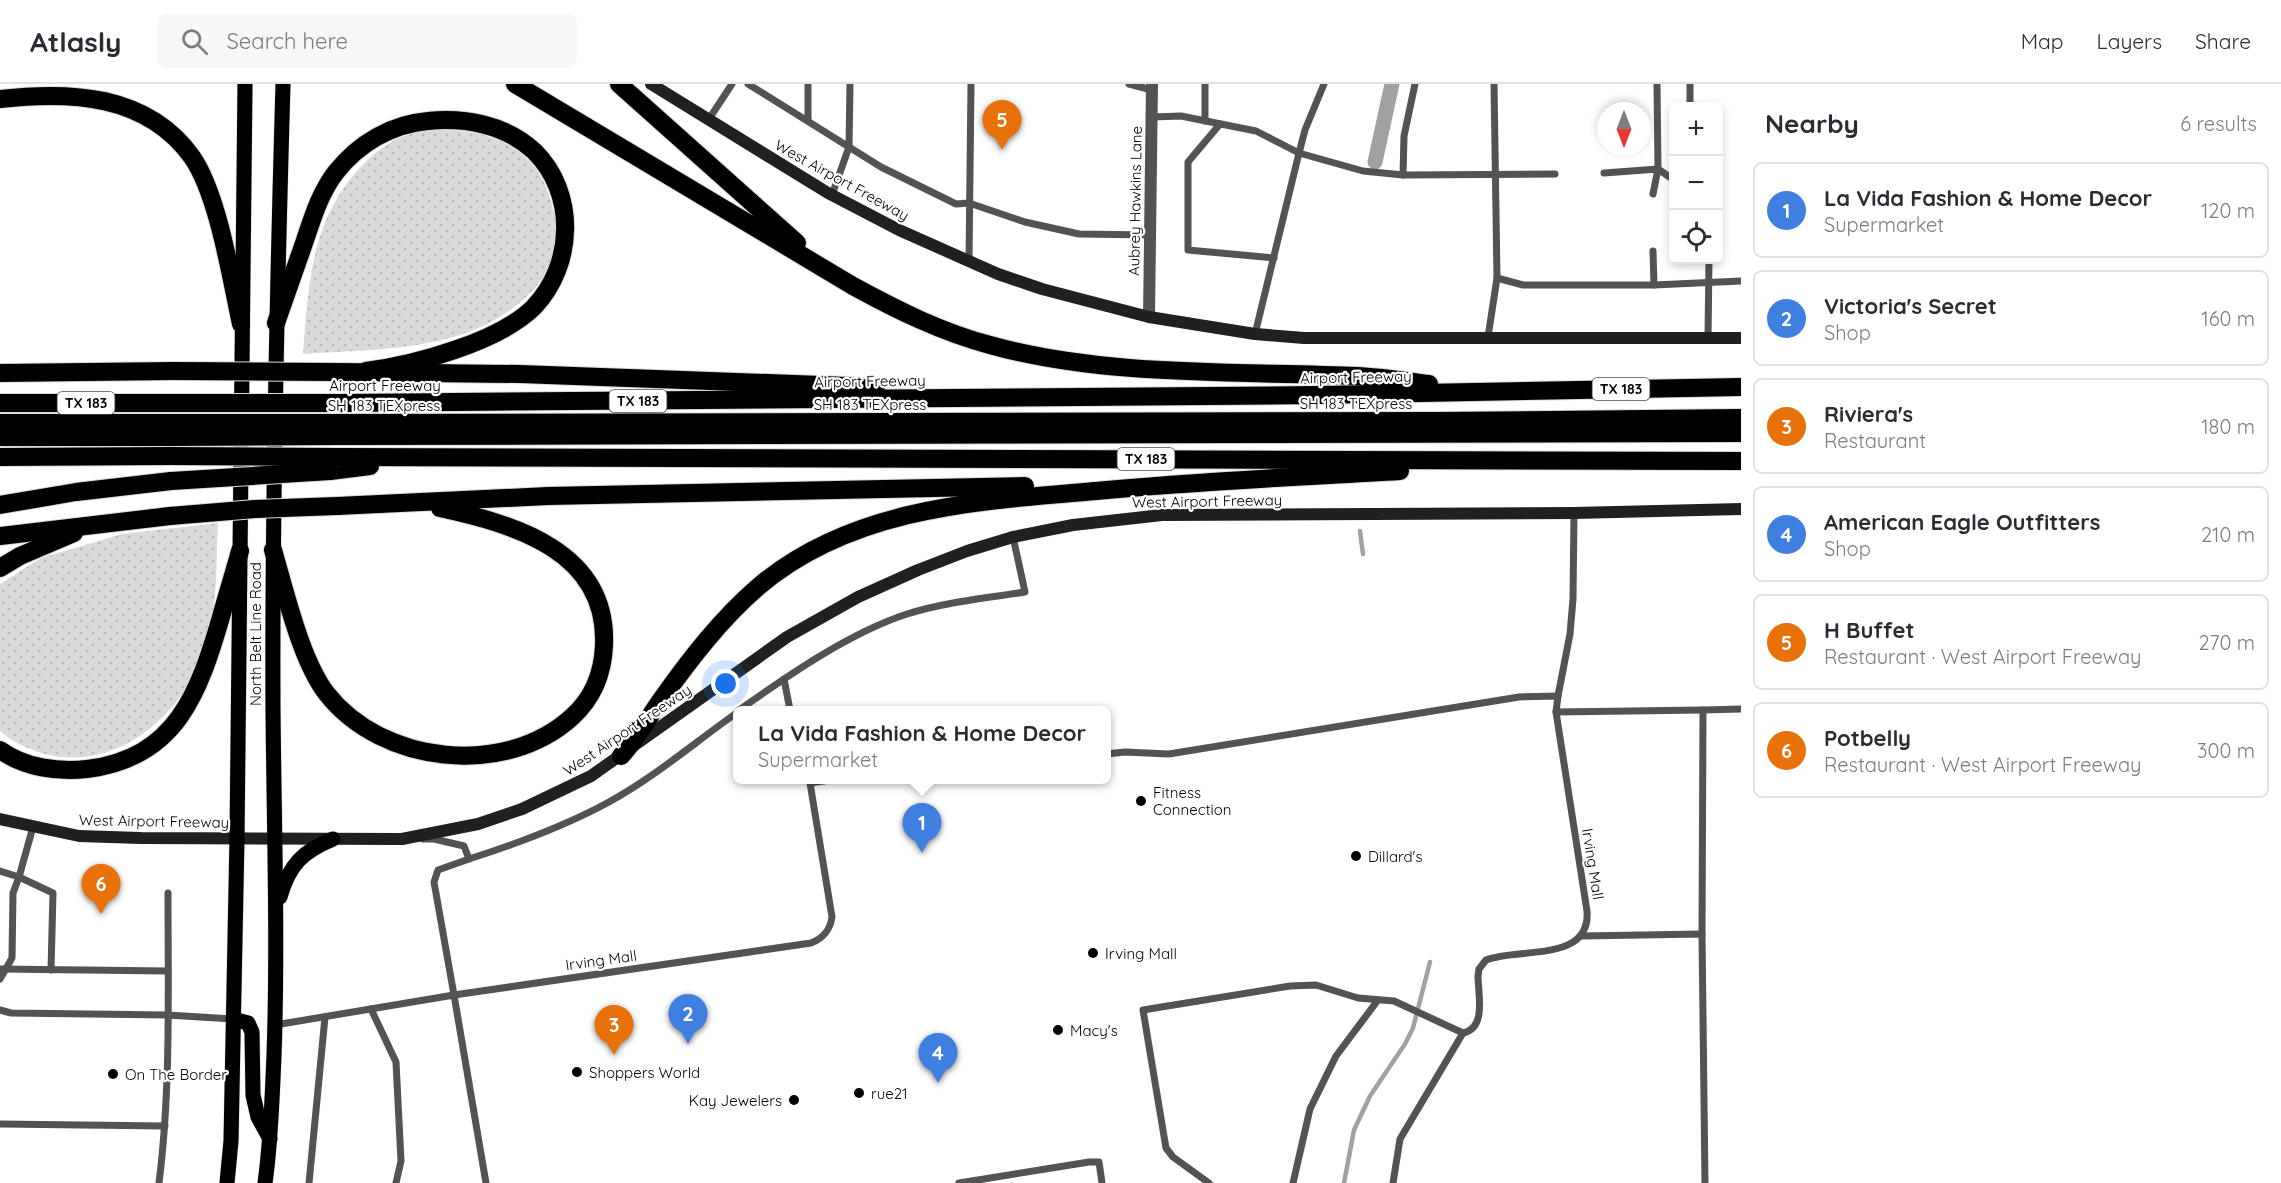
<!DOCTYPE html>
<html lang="en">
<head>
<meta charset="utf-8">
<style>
	body { margin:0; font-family:Quicksand,sans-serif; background:#f7f7f7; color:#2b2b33 }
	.controls { position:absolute; right:18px; top:18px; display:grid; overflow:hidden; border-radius:9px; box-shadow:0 3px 9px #0003 }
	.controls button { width:54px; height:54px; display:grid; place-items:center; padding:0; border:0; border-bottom:2px solid #e1e1e2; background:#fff; color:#2b2b33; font:30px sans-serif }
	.compass { position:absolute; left:1597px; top:18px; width:54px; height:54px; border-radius:50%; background:#fff; box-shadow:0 3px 9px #0003; rotate:180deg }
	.you { position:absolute; left:726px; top:600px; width:21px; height:21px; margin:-15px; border:4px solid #fff; border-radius:50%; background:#1a73e8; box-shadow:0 0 0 9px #1a73e833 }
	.badge { display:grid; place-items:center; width:39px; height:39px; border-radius:50%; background:#d93025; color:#fff; font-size:20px; font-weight:700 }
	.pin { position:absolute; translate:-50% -50px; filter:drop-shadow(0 2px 3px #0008) }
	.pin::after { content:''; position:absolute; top:32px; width:21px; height:18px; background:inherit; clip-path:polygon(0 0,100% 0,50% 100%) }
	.popup { position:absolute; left:733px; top:622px; width:378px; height:78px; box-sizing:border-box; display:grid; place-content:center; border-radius:9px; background:#fff; filter:drop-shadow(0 2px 4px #0005); font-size:20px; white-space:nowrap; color:#7c7c81 }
	.popup b { font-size:22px; color:#2b2b33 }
	.popup::after { content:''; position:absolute; left:50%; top:100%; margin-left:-12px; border:12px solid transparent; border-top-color:#fff }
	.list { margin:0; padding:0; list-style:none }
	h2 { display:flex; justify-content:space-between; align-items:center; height:78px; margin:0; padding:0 24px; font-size:26px }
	h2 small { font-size:20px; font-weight:400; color:#7c7c81 }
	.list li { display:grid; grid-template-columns:39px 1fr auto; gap:18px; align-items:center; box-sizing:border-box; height:96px; margin:0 12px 12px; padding:0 12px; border:2px solid #e1e1e2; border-radius:9px }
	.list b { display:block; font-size:22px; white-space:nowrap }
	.list p { margin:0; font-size:20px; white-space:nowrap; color:#7c7c81 }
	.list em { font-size:20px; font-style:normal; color:#7c7c81 }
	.icon { flex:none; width:33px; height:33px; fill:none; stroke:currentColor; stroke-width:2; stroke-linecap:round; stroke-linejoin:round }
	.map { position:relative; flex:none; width:1741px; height:1099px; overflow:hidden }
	header { display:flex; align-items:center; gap:36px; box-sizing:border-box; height:84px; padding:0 30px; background:#fff; border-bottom:2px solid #e1e1e2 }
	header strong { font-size:28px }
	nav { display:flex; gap:33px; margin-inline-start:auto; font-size:21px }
	.search { width:420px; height:54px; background:#f7f7f7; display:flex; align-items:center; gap:15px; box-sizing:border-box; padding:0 21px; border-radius:9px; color:#7c7c81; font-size:22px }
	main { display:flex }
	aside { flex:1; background:#fff }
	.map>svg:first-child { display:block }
	.grass { fill:url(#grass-dots) }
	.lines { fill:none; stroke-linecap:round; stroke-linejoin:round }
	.stream { stroke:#a1a1a1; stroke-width:4.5 }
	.canal { stroke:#a1a1a1; stroke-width:15 }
	.primary-casing { stroke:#dbdbdb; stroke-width:16 }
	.motorway-casing { stroke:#dbdbdb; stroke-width:20 }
	.service { stroke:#535353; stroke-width:7 }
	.minor { stroke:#535353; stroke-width:12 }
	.secondary { stroke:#202020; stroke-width:12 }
	.primary { stroke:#000; stroke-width:15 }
	.motorway { stroke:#000; stroke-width:18 }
	.motorway-bridge-casing { stroke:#dbdbdb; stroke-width:20; stroke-linecap:butt }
	.motorway-bridge { stroke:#000; stroke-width:18 }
	.poi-dot { fill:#000; stroke:#fff; stroke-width:2 }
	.labels { text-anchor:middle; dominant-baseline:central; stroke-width:4.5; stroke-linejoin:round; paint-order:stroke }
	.shield { fill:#fff; stroke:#4c4c4c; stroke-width:1.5 }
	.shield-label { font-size:14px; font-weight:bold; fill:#000 }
	.street-label { font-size:15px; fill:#000; stroke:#fff }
	.poi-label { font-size:15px; fill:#000; stroke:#fff; text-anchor:start }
</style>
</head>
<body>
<header>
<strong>Atlasly</strong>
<div class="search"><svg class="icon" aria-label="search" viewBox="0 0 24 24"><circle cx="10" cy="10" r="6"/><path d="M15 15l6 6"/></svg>Search here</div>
<nav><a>Map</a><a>Layers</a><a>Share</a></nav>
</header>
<main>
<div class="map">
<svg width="1741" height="1099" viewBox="0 0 1741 1099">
	<defs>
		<pattern id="grass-dots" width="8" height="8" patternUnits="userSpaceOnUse" patternTransform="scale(1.5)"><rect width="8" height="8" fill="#dadada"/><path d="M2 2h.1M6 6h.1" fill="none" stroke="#b9b9b9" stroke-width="1.8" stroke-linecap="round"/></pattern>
	</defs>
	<rect width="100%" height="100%" fill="#fff"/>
	<g class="grass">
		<path d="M443,45c28,2 53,6 77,23 17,13 25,29 31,49 3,13 7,26 6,40 -1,31 -34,63 -59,77 -57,34 -131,31 -195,36 5,-67 8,-134 56,-185 15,-17 30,-28 52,-36 10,-3 22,-3 32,-4z"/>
		<path d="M218,439c-2,40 0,83 -12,122 -19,66 -86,126 -157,110 -17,-4 -36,-12 -49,-24v-147l41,-26 81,-24z"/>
	</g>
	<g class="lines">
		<g class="stream">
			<path d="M1360,447l3,23"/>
			<path d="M1344,1099l10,-53 16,-34 35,-52 8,-16 17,-66"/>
		</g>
		<path class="canal" d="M1375,78l17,-78"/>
		<defs>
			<g id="primary">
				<path d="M280,813c9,-32 23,-46 53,-58"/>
				<path d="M233,935l15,4 4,9 1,63 5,22 12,22"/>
				<path d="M227,1099l4,-42 6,-303 8,-754"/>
				<path d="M265,1099c6,-42 7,-84 9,-127 4,-116 0,-232 -1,-348 -1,-208 4,-416 10,-624"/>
			</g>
			<g id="motorway">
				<path d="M515,0l338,202c44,24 88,46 137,59 114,32 249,26 367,31 24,1 48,5 72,8"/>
				<path d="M619,0l178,159"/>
				<path d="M0,15c70,-8 147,-5 192,58 26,37 39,121 49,167"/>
				<path d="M276,239c9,-25 18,-51 27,-77 9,-26 16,-52 33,-74 23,-29 56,-48 92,-51 37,-4 78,4 106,30 43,42 40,114 0,156 -35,35 -120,58 -168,64"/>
				<path d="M338,288l182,2 328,12 28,4"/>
				<path d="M0,289l174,-2"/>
				<path d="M0,319h172"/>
				<path d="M339,319l979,-8 423,-8"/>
				<path d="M0,339h172"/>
				<path d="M338,339l1101,-2 302,-3"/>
				<path d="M339,352l1402,-3"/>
				<path d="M0,353h170"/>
				<path d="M0,373l170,-1"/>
				<path d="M338,373l1403,4"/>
				<path d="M330,387l40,-5"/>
				<path d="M0,421l76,-13 95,-11"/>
				<path d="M337,422l211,-10 477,-10"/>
				<path d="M0,452l170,-20"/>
				<path d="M273,466c12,41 28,111 54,144 55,70 178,84 245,23 21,-19 31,-45 32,-72 4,-94 -90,-121 -164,-137"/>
				<path d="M0,484l20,-12 54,-23"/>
				<path d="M0,666c25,18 58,22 87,19 90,-11 112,-77 134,-152 6,-22 13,-44 19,-66"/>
				<path d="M621,672c16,-17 28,-40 42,-59 28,-39 58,-78 95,-110 94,-80 221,-86 338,-96 101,-10 202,-14 304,-20"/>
			</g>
		</defs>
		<use href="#primary" class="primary-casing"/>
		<use href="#motorway" class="motorway-casing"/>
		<g class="service">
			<path d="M748,0l133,83 75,37 13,-1 56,19 54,12 71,1"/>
			<path d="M808,0v36"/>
			<path d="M1129,0l23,6"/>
			<path d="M1657,0l1,85 16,11"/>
			<path d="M1690,0v22"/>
			<path d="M1152,33l29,-1 75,15 43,22 6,-23 19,-46"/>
			<path d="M709,35l23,-35"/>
			<path d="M1205,37v-37"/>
			<path d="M1220,40l-32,38v88l86,8"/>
			<path d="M1604,89l54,-4 -5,25"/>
			<path d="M1403,91l1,-39 11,-52"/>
			<path d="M832,111l17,-48 1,-63"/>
			<path d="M1653,167l1,34"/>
			<path d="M969,177l2,-177"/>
			<path d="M1497,194l26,7h131l87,-4"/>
			<path d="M1255,250l44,-181 64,18 40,4 152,-1"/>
			<path d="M1488,253l9,-59 -3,-194"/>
			<path d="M1708,254l1,-78"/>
			<path d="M784,595l6,31"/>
			<path d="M1558,612l12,-62 3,-35 1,-86"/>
			<path d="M739,626c50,-35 110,-77 168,-96 38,-12 79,-16 118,-22l-12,-55"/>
			<path d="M1556,628l147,-2"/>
			<path d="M1106,670l19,-2 44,2 350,-57 39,-1 -2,16 31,199c4,52 -68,36 -101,49l-7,9 -1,7c0,18 9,52 -15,57l-69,-32 -36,-3 -42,-13 -26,1 -147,24 23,138 7,9 36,26"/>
			<path d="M423,755h11l30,7 5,13 -31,11 -4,12 20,113 357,-52c13,-5 19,-13 21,-26l-22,-134 20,-3"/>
			<path d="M469,775c47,-15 96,-33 140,-57 46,-25 86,-60 129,-90"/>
			<path d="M0,787l19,6 14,-50"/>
			<path d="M1702,850l1,-224 38,-1"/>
			<path d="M1582,852l120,-2 3,249"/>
			<path d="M0,885l168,2"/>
			<path d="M0,895l12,-21 1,-65 6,-16 34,16 -2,77"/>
			<path d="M371,925l25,53 5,99 -5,22"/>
			<path d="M0,926l11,3 156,2 66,4"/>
			<path d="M275,941l179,-30 32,188"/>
			<path d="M0,1040l165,2"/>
			<path d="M159,1099c12,-95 9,-193 9,-290"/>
			<path d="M309,1099l16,-166"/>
			<path d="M959,1099l130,-21h10l3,21"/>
			<path d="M1293,1099l17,-74 26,-53 42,-56"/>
			<path d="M1393,1099l7,-44 63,-106"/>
		</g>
		<path class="minor" d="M1149,233l3,-233"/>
		<g class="secondary">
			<path d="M651,0l177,109 71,37 99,44 44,15 107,28 106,17 49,4h437"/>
			<path d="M0,735l79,17 62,2 261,1 76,-15 44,-15 69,-33 196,-139 71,-40 60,-27 49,-19 46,-14 60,-12 89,-10 412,-2 167,-4"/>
		</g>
		<use href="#primary" class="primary"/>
		<use href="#motorway" class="motorway"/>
		<defs>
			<g id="motorway-bridge">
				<path d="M174,287l164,1"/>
				<path d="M172,319h167"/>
				<path d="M172,339h166"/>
				<path d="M170,353l169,-1"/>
				<path d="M170,372l168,1"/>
				<path d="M171,397l159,-10"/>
				<path d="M170,432l85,-7 82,-3"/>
			</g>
		</defs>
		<use href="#motorway-bridge" class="motorway-bridge-casing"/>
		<use href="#motorway-bridge" class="motorway-bridge"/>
	</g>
	<g class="poi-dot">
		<circle cx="1141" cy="717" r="6"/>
		<circle cx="1356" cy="772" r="6"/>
		<circle cx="1093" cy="869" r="6"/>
		<circle cx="1058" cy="946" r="6"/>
		<circle cx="577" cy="988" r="6"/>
		<circle cx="113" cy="990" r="6"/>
		<circle cx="859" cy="1009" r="6"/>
		<circle cx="794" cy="1016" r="6"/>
	</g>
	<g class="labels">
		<g class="shield">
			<rect x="1592.5" y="294" width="57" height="22" rx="4.5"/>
			<rect x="609.5" y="306" width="57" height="22" rx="4.5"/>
			<rect x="57.5" y="308" width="57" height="22" rx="4.5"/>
			<rect x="1117.5" y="364" width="57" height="22" rx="4.5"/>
		</g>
		<g class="shield-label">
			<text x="1621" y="305">TX 183</text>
			<text x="638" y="317">TX 183</text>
			<text x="86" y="319">TX 183</text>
			<text x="1146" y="375">TX 183</text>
		</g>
		<g class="street-label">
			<text transform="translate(842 96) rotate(29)">West Airport Freeway</text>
			<text transform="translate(1135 117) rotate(-89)">Aubrey Hawkins Lane</text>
			<text transform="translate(1356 293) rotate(-1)">Airport Freeway</text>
			<text transform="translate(870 297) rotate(-1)">Airport Freeway</text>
			<text x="385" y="301">Airport Freeway</text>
			<text x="1356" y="319">SH 183 TEXpress</text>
			<text x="870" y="320">SH 183 TEXpress</text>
			<text x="384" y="321">SH 183 TEXpress</text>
			<text transform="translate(1207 417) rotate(-1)">West Airport Freeway</text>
			<text transform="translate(255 550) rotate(-90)">North Belt Line Road</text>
			<text transform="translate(627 646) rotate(-34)">West Airport Freeway</text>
			<text transform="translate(154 737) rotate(1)">West Airport Freeway</text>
			<text transform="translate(1593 780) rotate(81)">Irving Mall</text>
			<text transform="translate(601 876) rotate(-8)">Irving Mall</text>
		</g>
		<g class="poi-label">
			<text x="1153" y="708">Fitness<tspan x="1153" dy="17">Connection</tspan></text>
			<text x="1368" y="772">Dillard's</text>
			<text x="1105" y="869">Irving Mall</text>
			<text x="1070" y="946">Macy's</text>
			<text x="589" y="988">Shoppers World</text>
			<text x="125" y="990">On The Border</text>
			<text x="871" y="1009">rue21</text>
			<text x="782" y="1016" text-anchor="end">Kay Jewelers</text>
		</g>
	</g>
</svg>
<div class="controls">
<button>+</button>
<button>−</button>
<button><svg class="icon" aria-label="locate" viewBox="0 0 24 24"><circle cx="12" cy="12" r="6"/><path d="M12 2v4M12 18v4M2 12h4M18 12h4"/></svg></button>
</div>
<svg class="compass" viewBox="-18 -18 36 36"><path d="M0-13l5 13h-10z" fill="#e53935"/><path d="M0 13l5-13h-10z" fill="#7c7c81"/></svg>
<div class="you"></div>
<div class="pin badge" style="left:922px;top:769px;background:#3f7fe0">1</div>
<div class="popup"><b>La Vida Fashion &amp; Home Decor</b>Supermarket</div>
<div class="pin badge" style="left:688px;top:960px;background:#3f7fe0">2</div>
<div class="pin badge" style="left:614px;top:971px;background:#e8710a">3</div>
<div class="pin badge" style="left:938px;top:999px;background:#3f7fe0">4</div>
<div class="pin badge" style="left:1002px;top:66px;background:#e8710a">5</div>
<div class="pin badge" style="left:101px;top:830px;background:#e8710a">6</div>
</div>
<aside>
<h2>Nearby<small>6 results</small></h2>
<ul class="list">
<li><span class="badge" style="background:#3f7fe0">1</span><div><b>La Vida Fashion &amp; Home Decor</b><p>Supermarket</p></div><em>120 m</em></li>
<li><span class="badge" style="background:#3f7fe0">2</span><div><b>Victoria's Secret</b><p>Shop</p></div><em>160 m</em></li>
<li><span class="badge" style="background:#e8710a">3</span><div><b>Riviera's</b><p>Restaurant</p></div><em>180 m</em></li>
<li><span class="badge" style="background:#3f7fe0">4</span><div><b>American Eagle Outfitters</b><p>Shop</p></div><em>210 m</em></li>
<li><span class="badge" style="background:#e8710a">5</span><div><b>H Buffet</b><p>Restaurant · West Airport Freeway</p></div><em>270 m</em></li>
<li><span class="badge" style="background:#e8710a">6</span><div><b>Potbelly</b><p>Restaurant · West Airport Freeway</p></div><em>300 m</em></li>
</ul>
</aside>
</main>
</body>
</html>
